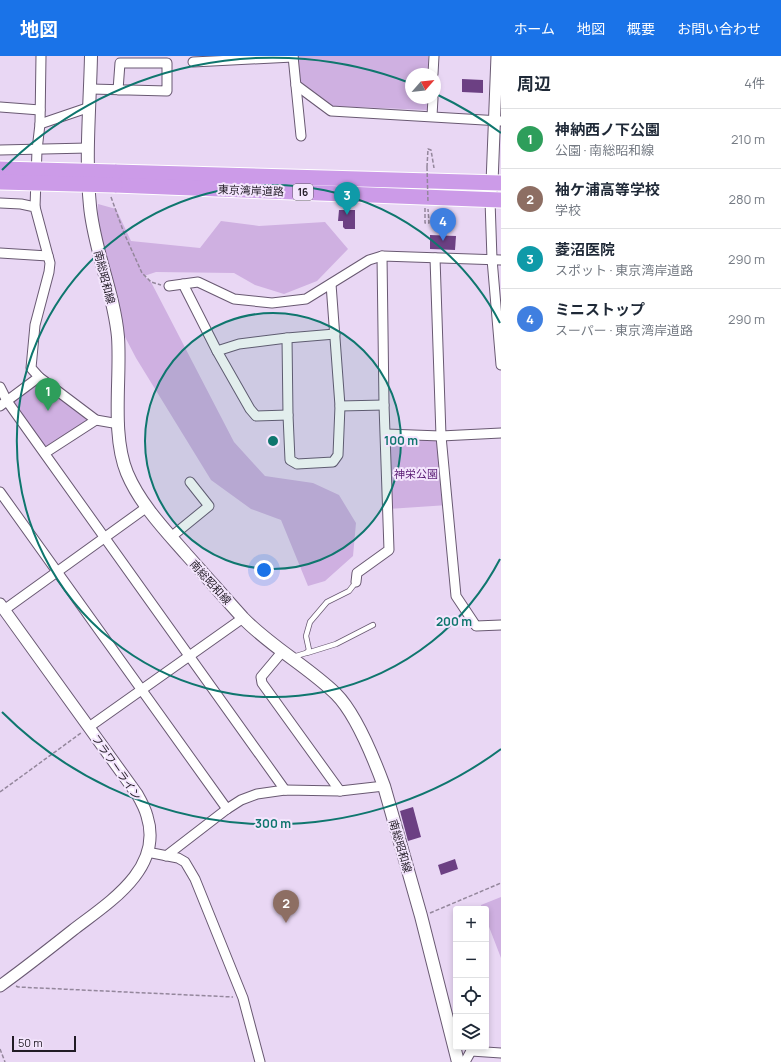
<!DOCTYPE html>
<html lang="ja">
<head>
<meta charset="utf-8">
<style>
	body { margin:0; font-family:Manrope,"Noto Sans JP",sans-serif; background:#f2f2f3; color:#1f2937 }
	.controls { position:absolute; right:12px; bottom:12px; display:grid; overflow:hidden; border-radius:4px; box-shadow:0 2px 6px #0003 }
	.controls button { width:36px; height:36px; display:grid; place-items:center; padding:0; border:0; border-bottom:1px solid #e0e1e3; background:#fff; color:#1f2937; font:20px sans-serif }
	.compass { position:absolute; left:405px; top:12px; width:36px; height:36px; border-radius:50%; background:#fff; box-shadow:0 2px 6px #0003; rotate:62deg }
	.scale { position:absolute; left:12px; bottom:10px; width:64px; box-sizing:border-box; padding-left:4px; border:2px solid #211b25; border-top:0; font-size:11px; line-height:14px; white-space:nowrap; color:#211b25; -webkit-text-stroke:3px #f4e6fd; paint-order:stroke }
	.you { position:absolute; left:264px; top:514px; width:14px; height:14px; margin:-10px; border:3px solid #fff; border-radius:50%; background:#1a73e8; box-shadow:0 0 0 6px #1a73e833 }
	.badge { display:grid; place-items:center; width:26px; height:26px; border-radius:50%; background:#1a73e8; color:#fff; font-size:13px; font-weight:700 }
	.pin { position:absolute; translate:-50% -33px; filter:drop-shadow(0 1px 2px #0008) }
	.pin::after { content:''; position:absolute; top:21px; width:14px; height:12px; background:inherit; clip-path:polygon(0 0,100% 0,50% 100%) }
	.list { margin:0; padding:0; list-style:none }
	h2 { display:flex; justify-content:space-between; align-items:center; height:52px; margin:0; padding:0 16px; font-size:17px }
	h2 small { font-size:13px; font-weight:400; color:#747a83 }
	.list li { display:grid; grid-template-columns:26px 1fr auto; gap:12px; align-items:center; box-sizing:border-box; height:60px; padding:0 16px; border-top:1px solid #e0e1e3 }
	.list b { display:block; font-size:15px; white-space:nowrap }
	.list p { margin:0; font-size:13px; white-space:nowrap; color:#747a83 }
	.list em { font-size:13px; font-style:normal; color:#747a83 }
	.icon { flex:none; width:22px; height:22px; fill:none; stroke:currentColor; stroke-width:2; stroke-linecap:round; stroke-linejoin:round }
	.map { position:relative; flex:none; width:501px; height:1006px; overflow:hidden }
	header { display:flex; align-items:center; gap:24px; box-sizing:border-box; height:56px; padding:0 20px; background:#1a73e8; color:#fff }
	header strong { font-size:19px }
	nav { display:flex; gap:22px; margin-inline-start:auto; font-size:14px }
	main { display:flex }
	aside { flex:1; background:#fff }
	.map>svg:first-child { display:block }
	.green { fill:#cfb0e1 }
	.building { fill:#6c4083 }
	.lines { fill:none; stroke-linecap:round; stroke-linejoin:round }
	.service-casing { stroke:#695972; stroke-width:6 }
	.minor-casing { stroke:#695972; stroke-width:11 }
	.tertiary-casing { stroke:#695972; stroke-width:13 }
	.secondary-casing { stroke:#695972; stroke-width:14 }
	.trunk-casing { stroke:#fff; stroke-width:17 }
	.path { stroke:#94879c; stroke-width:1.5; stroke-dasharray:4 2; stroke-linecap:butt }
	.service { stroke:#fff; stroke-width:4.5 }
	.minor { stroke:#fff; stroke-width:9 }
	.tertiary { stroke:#fff; stroke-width:11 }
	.secondary { stroke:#fff; stroke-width:12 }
	.trunk { stroke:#cc9be8; stroke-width:15 }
	.trunk-bridge-casing { stroke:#fff; stroke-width:17; stroke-linecap:butt }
	.path-bridge { stroke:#94879c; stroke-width:1.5; stroke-dasharray:4 2; stroke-linecap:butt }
	.trunk-bridge { stroke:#cc9be8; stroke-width:15 }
	.ring { fill:none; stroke:#0f766e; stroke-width:2 }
	.labels { text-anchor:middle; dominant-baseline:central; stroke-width:4; stroke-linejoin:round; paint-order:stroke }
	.shield { fill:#f4e6fd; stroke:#605866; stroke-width:1 }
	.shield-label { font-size:10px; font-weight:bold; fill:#211b25 }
	.street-label { font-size:11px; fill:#211b25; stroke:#f4e6fd }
	.park-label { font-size:11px; fill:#5a1d75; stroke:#f4e6fd }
	.centre { fill:#0f766e; stroke:#f4e6fd; stroke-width:2 }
	.ring-label { font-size:12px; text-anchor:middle; font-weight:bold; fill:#0f766e; stroke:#f4e6fd; stroke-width:4; stroke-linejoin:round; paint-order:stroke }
</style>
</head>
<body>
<header>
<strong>地図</strong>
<nav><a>ホーム</a><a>地図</a><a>概要</a><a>お問い合わせ</a></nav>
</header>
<main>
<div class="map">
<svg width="501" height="1006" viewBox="0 0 501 1006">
	<rect width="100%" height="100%" fill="#e9d7f4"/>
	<g class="green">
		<path d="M297,0h131v18h-17v24h16v12l-94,-4 -32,-24z"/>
		<path d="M98,148l18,5 15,32 69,7 21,-27 38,5 66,-4 23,27 -31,32 -33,13 -29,-9 -21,-12 -78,-1 -12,4 7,6 83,160 31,34 48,7 26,12 17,28 -3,33 -28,25 -17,5 -27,-66 -30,-11 -40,-29 -75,-122 -12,-23 -28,-94z"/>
		<path d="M39,325l51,38 -44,29 -34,-46z"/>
		<path d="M386,379l55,1 7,69 -60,4z"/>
		<path d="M501,841v61l-15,-39v-10h-4l-1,-4z"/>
	</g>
	<g class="building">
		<path d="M462,23l21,1v13l-21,-1z"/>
		<path d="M339,154h16v19h-10l-2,-2v-6h-5z"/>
		<path d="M430,179l26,1 -1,14 -25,-1z"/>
		<path d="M413,751l8,30 -13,4 -8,-30z"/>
		<path d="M455,803l3,10 -17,6 -3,-10z"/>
	</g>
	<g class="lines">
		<defs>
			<g id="service">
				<path d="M307,597l29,-9 37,-19"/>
				<path d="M293,601l13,-4 3,-3 -3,-14 4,-14 17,-20 22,-11 7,-9"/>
			</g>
			<g id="minor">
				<path d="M293,0l8,80"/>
				<path d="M193,6l100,-5"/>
				<path d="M433,18l1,-18"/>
				<path d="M296,29l35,26 170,10"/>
				<path d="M91,33l76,2v-28h-47l-2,27"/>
				<path d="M0,51l40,3"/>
				<path d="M432,60l1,-18"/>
				<path d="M40,68l50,-17"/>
				<path d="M0,94l88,-2"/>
				<path d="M490,144l2,59 9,106"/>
				<path d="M0,147l21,1 14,3 15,56 -1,9 -14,53 -4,43 8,9 57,43 23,4"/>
				<path d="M35,151l2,-57 3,-26 1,-68"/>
				<path d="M0,197l48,3"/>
				<path d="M435,202l6,178 15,160 20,30 25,-1"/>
				<path d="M183,228l34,67 33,58 6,7 32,-1"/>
				<path d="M169,230l29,-4 36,17 38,4 34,-4 63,-39 13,-4 119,4"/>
				<path d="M287,282l1,77 2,45 7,4 36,-2 5,-7 2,-49 -9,-122"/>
				<path d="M217,295l22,-7 48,-6 48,-4"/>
				<path d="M0,331l7,14 278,389"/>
				<path d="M0,350l39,-29"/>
				<path d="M340,350l44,-1"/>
				<path d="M386,378l55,2 60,-3"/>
				<path d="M45,397l51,-33"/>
				<path d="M0,436l227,317"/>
				<path d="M171,481l38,-31 -19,-24"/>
				<path d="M356,526l1,-9 32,-23 -5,-145 -2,-149"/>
				<path d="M4,554l143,-103"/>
				<path d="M282,596l-21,25 1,6 78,108"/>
				<path d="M89,671l154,-109"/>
				<path d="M147,796l31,6 7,4 10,17 48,119 17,64"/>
				<path d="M166,800l61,-47 14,-9 16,-6 28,-4 55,1 44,-5"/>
				<path d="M471,995l30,2"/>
				<path d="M465,1006l6,-11 -1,-4"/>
			</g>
			<g id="tertiary">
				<path d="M490,144l2,-17 5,-127"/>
				<path d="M0,548l137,190c4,7 8,14 10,22 17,53 -39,87 -74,114 -24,19 -48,38 -73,56"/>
			</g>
			<path id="secondary" d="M91,0c-1,49 -6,101 -1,150 4,44 24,86 28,131 3,42 -7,97 9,136 13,31 38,57 59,81 19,21 38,43 57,64 28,29 64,48 93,76 20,20 38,65 48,92l37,130 37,146"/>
			<g id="trunk">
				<path d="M115,116l386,11"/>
				<path d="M115,129l386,15"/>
			</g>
		</defs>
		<use href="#service" class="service-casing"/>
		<use href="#minor" class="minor-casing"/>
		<use href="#tertiary" class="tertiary-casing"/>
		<use href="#secondary" class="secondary-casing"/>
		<use href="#trunk" class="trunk-casing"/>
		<g class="path">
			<path d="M427,111l1,-18 3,1 3,18"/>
			<path d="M111,141l13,36 18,40 9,9 10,3"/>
			<path d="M425,152v15h4l-1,-14"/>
			<path d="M0,736l81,-59"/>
			<path d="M430,857l71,-30"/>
			<path d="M16,930l2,1 215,10"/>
			<path d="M0,993l5,13"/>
		</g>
		<use href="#service" class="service"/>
		<use href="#minor" class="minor"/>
		<use href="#tertiary" class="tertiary"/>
		<use href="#secondary" class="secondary"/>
		<use href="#trunk" class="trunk"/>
		<defs>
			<g id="trunk-bridge">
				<path d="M0,113l115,3"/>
				<path d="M0,126l115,3"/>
			</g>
		</defs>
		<use href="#trunk-bridge" class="trunk-bridge-casing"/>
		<path class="path-bridge" d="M427,111l1,36"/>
		<use href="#trunk-bridge" class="trunk-bridge"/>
	</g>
	<circle cx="273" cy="385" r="128" fill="#0f766e" fill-opacity=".12"/>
	<g class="ring">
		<circle cx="273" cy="385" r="128"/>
		<path d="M500 503A256 256 0 1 1 500 267"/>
		<path d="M501 693A383 383 0 0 1 2 656M2 114A383 383 0 0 1 410 27M438 39A383 383 0 0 1 501 77"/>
	</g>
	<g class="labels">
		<rect class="shield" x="293" y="128" width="20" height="16" rx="3"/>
		<g class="shield-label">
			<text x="303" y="136">16</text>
		</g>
		<g class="street-label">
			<text transform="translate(251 134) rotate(2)">東京湾岸道路</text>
			<text transform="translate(105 221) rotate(76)">南総昭和線</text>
			<text transform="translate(211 526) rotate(48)">南総昭和線</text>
			<text transform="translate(117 711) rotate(55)">フラワーライン</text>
			<text transform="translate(401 790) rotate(74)">南総昭和線</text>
		</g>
		<g class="park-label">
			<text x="416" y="417">神栄公園</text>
		</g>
	</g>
	<circle cx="273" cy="385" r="6" class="centre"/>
	<g class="ring-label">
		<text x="401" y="389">100 m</text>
		<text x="454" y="570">200 m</text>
		<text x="273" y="772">300 m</text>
	</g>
</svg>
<div class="controls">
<button>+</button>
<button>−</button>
<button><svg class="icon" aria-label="locate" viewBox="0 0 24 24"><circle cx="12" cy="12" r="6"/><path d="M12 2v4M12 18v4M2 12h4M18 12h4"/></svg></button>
<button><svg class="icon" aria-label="layers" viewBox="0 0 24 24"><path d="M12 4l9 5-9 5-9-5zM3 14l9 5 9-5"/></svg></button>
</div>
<svg class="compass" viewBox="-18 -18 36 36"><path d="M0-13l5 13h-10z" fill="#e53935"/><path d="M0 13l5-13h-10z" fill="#747a83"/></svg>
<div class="scale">50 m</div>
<div class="you"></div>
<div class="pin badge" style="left:48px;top:355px;background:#2e9e5b">1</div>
<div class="pin badge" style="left:286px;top:867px;background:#8d6e63">2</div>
<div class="pin badge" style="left:347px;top:159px;background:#0f9aa8">3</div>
<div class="pin badge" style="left:443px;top:185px;background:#3f7fe0">4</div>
</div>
<aside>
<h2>周辺<small>4件</small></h2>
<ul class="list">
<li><span class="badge" style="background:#2e9e5b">1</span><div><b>神納西ノ下公園</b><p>公園 · 南総昭和線</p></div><em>210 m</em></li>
<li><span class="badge" style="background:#8d6e63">2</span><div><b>袖ケ浦高等学校</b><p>学校</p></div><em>280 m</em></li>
<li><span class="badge" style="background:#0f9aa8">3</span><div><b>菱沼医院</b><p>スポット · 東京湾岸道路</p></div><em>290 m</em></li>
<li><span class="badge" style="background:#3f7fe0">4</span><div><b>ミニストップ</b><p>スーパー · 東京湾岸道路</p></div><em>290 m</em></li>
</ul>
</aside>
</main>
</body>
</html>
